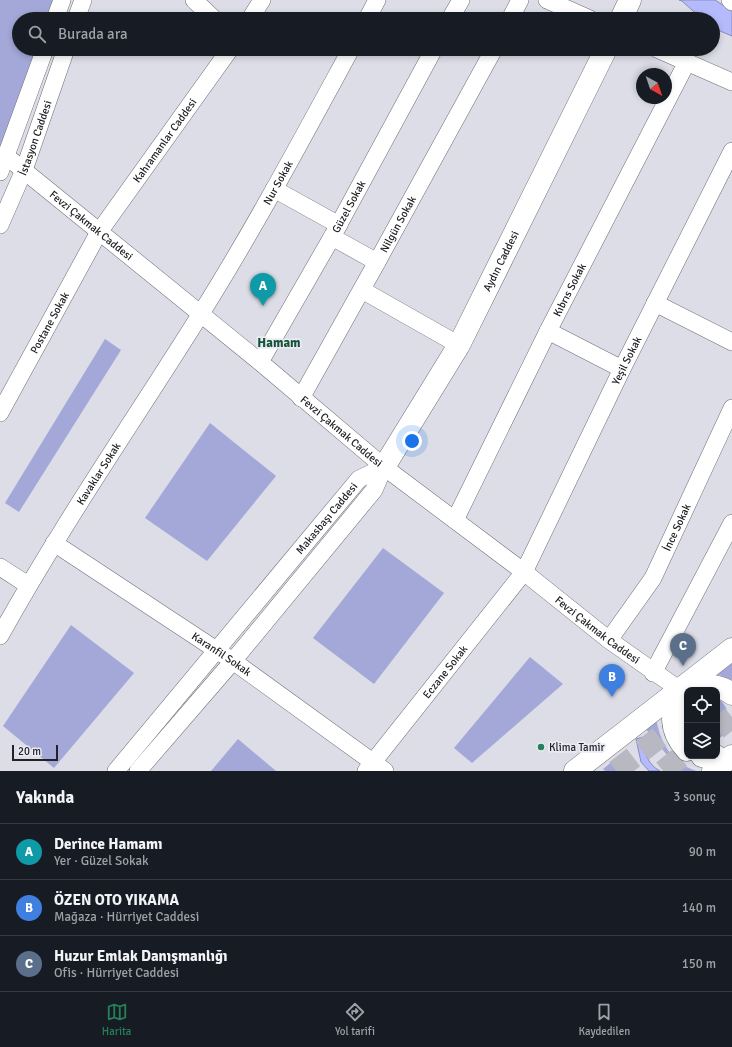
<!DOCTYPE html>
<html lang="tr">
<head>
<meta charset="utf-8">
<style>
	body { margin:0; font-family:Signika,sans-serif; background:#242831; color:#f1f3f6 }
	.controls { position:absolute; right:12px; bottom:12px; display:grid; overflow:hidden; border-radius:8px; box-shadow:0 2px 6px #0003 }
	.controls button { width:36px; height:36px; display:grid; place-items:center; padding:0; border:0; border-bottom:1px solid #363941; background:#171b24; color:#f1f3f6; font:20px sans-serif }
	.compass { position:absolute; left:636px; top:68px; width:36px; height:36px; border-radius:50%; background:#171b24; box-shadow:0 2px 6px #0003; rotate:140deg }
	.scale { position:absolute; left:12px; bottom:10px; width:46px; box-sizing:border-box; padding-left:4px; border:2px solid #232327; border-top:0; font-size:11px; line-height:14px; white-space:nowrap; color:#232327; -webkit-text-stroke:3px #e9eaf4; paint-order:stroke }
	.you { position:absolute; left:412px; top:441px; width:14px; height:14px; margin:-10px; border:3px solid #fff; border-radius:50%; background:#1a73e8; box-shadow:0 0 0 6px #1a73e833 }
	.badge { display:grid; place-items:center; width:26px; height:26px; border-radius:50%; background:#258157; color:#fff; font-size:13px; font-weight:700 }
	.pin { position:absolute; translate:-50% -33px; filter:drop-shadow(0 1px 2px #0008) }
	.pin::after { content:''; position:absolute; top:21px; width:14px; height:12px; background:inherit; clip-path:polygon(0 0,100% 0,50% 100%) }
	.list { margin:0; padding:0; list-style:none }
	h2 { display:flex; justify-content:space-between; align-items:center; height:52px; margin:0; padding:0 16px; font-size:17px }
	h2 small { font-size:13px; font-weight:400; color:#9ea1a6 }
	.list li { display:grid; grid-template-columns:26px 1fr auto; gap:12px; align-items:center; box-sizing:border-box; height:56px; padding:0 16px; border-top:1px solid #363941 }
	.list b { display:block; font-size:15px; white-space:nowrap }
	.list p { margin:0; font-size:13px; white-space:nowrap; color:#9ea1a6 }
	.list em { font-size:13px; font-style:normal; color:#9ea1a6 }
	.icon { flex:none; width:22px; height:22px; fill:none; stroke:currentColor; stroke-width:2; stroke-linecap:round; stroke-linejoin:round }
	.map { position:relative; flex:none; width:732px; height:771px; overflow:hidden }
	.search { position:absolute; background:#171b24; box-shadow:0 2px 6px #0003; left:12px; right:12px; top:12px; height:44px; display:flex; align-items:center; gap:10px; box-sizing:border-box; padding:0 14px; border-radius:22px; color:#9ea1a6; font-size:15px }
	.sheet { height:220px; background:#171b24 }
	nav { display:flex; justify-content:space-around; align-items:center; box-sizing:border-box; height:56px; border-top:1px solid #363941; background:#171b24; font-size:11px; color:#9ea1a6 }
	nav a { display:grid; justify-items:center; gap:2px }
	nav .on { color:#258157 }
	.map>svg:first-child { display:block }
	.green { fill:#a3a8d8 }
	.water { fill:#b5bafc; stroke:#898dbc }
	.lines { fill:none; stroke-linecap:round; stroke-linejoin:round }
	.highway-tunnel { stroke:#b7b8c1; stroke-width:22; stroke-dasharray:22 11; stroke-linecap:butt }
	.street-casing { stroke:#6e6f77; stroke-width:18 }
	.secondary-casing { stroke:#6e6f77; stroke-width:23 }
	.street { stroke:#fff; stroke-width:17 }
	.secondary { stroke:#fff; stroke-width:22 }
	.poi-dot { fill:#258157; stroke:#e9eaf4; stroke-width:1.5 }
	.labels { text-anchor:middle; dominant-baseline:central; stroke-width:3.5; stroke-linejoin:round; paint-order:stroke }
	.street-label { font-size:11px; fill:#232327; stroke:#e9eaf4 }
	.poi-label { font-size:11px; fill:#232327; stroke:#e9eaf4; text-anchor:start }
	.quarter-label { font-size:13px; font-weight:bold; fill:#155437; stroke:#e9eaf4 }
</style>
</head>
<body>
<div class="map">
<svg width="732" height="771" viewBox="0 0 732 771">
	<rect width="100%" height="100%" fill="#dcdde7"/>
	<g class="green">
		<path d="M0,0h59l-7,19h-33v30h22l-36,100 -5,-4z"/>
		<path d="M105,339l16,11 -102,162 -14,-9z"/>
		<path d="M210,423l66,53 -69,85 -62,-43z"/>
		<path d="M383,548l61,45 -70,91 -61,-46z"/>
		<path d="M71,625l63,48 -80,95 -51,-42z"/>
		<path d="M530,657l33,27 -91,79 -18,-15z"/>
		<path d="M732,658v22l-18,-7z"/>
		<path d="M717,698c15,8 15,34 0,42z"/>
		<path d="M656,719c5,25 15,43 40,52h-16l-35,-43z"/>
		<path d="M238,739l38,32h-65z"/>
		<path d="M624,752l11,14 -6,5h-24l-2,-2z"/>
	</g>
	<g class="water">
		<path d="M679,0h36l17,11v25l-19,-8v-9h-11l-20,-18z"/>
		<path d="M643,737c1,15 4,27 17,34h-11l-8,-9 -5,-23z"/>
	</g>
	<g class="lines">
		<g class="highway-tunnel">
			<path d="M717,729l15,-12"/>
			<path d="M616,771l71,-55"/>
			<path d="M663,771l24,-19"/>
		</g>
		<defs>
			<g id="street">
				<path d="M194,0l20,19"/>
				<path d="M547,0l43,19"/>
				<path d="M730,0l2,2"/>
				<path d="M55,19l7,-19"/>
				<path d="M76,19l7,-19"/>
				<path d="M250,19l12,-19"/>
				<path d="M367,19l10,-19"/>
				<path d="M450,19l11,-19"/>
				<path d="M510,19l10,-19"/>
				<path d="M657,49l75,33"/>
				<path id="s1" d="M6,156l254,206 124,105 140,105 85,68 71,50 4,5"/>
				<path d="M0,172l45,-123"/>
				<path d="M274,189l65,36"/>
				<path id="s2" d="M0,225l24,-55 42,-121"/>
				<path d="M332,237l45,25"/>
				<path d="M362,290l97,55"/>
				<path d="M655,303l77,39"/>
				<path d="M548,331l74,38"/>
				<path id="s3" d="M260,362l72,-125 102,-188"/>
				<path id="s4" d="M301,398l76,-136 117,-213"/>
				<path id="s5" d="M0,413l99,-181 131,-183"/>
				<path id="s6" d="M455,520l93,-189 139,-269"/>
				<path id="s7" d="M54,543l179,118 152,110"/>
				<path d="M0,567l28,18"/>
				<path id="s8" d="M0,636c61,-110 133,-214 200,-321 54,-86 102,-176 151,-266"/>
				<path id="s9" d="M609,640l44,-62 79,-170"/>
				<path d="M653,673l79,-150"/>
				<path id="s10" d="M116,771l243,-292 25,-12"/>
				<path d="M138,771l95,-110 141,-171 10,-23"/>
				<path id="s11" d="M366,771l158,-199 98,-203 110,-218"/>
			</g>
			<g id="secondary">
				<path d="M621,19l9,-19"/>
				<path id="s12" d="M384,467l75,-122 147,-296"/>
				<path d="M691,690c15,-6 28,-6 41,4"/>
				<path d="M687,693c-21,16 -16,40 0,57"/>
				<path d="M702,756l7,1 7,-1"/>
				<path d="M575,771l157,-122"/>
				<path d="M713,771l19,-15"/>
			</g>
		</defs>
		<use href="#street" class="street-casing"/>
		<use href="#secondary" class="secondary-casing"/>
		<use href="#street" class="street"/>
		<use href="#secondary" class="secondary"/>
	</g>
	<circle class="poi-dot" cx="541" cy="747" r="4"/>
	<g class="labels">
		<g class="street-label">
			<text stroke="none"><textPath href="#s2" startOffset="94">İstasyon Caddesi</textPath></text>
			<text stroke="none"><textPath href="#s5" startOffset="319">Kahramanlar Caddesi</textPath></text>
			<text stroke="none"><textPath href="#s8" startOffset="532">Nur Sokak</textPath></text>
			<text stroke="none"><textPath href="#s3" startOffset="179">Güzel Sokak</textPath></text>
			<text stroke="none"><textPath href="#s4" startOffset="199">Nilgün Sokak</textPath></text>
			<text stroke="none"><textPath href="#s1" startOffset="110">Fevzi Çakmak Caddesi</textPath></text>
			<text stroke="none"><textPath href="#s12" startOffset="237">Aydın Caddesi</textPath></text>
			<text stroke="none"><textPath href="#s6" startOffset="257">Kıbrıs Sokak</textPath></text>
			<text stroke="none"><textPath href="#s5" startOffset="103">Postane Sokak</textPath></text>
			<text stroke="none"><textPath href="#s11" startOffset="489">Yeşil Sokak</textPath></text>
			<text stroke="none"><textPath href="#s1" startOffset="434">Fevzi Çakmak Caddesi</textPath></text>
			<text stroke="none"><textPath href="#s8" startOffset="190">Kavaklar Sokak</textPath></text>
			<text stroke="none"><textPath href="#s10" startOffset="329">Makasbaşı Caddesi</textPath></text>
			<text stroke="none"><textPath href="#s9" startOffset="132">İnce Sokak</textPath></text>
			<text stroke="none"><textPath href="#s1" startOffset="758">Fevzi Çakmak Caddesi</textPath></text>
			<text stroke="none"><textPath href="#s7" startOffset="201">Karanfil Sokak</textPath></text>
			<text stroke="none"><textPath href="#s11" startOffset="127">Eczane Sokak</textPath></text>
		</g>
		<g class="poi-label">
			<text x="549" y="747">Klima Tamir</text>
		</g>
		<g class="quarter-label">
			<text x="279" y="343">Hamam</text>
		</g>
	</g>
</svg>
<div class="controls">
<button><svg class="icon" aria-label="locate" viewBox="0 0 24 24"><circle cx="12" cy="12" r="6"/><path d="M12 2v4M12 18v4M2 12h4M18 12h4"/></svg></button>
<button><svg class="icon" aria-label="layers" viewBox="0 0 24 24"><path d="M12 4l9 5-9 5-9-5zM3 14l9 5 9-5"/></svg></button>
</div>
<svg class="compass" viewBox="-18 -18 36 36"><path d="M0-13l5 13h-10z" fill="#e53935"/><path d="M0 13l5-13h-10z" fill="#9ea1a6"/></svg>
<div class="scale">20 m</div>
<div class="you"></div>
<div class="pin badge" style="left:263px;top:306px;background:#0f9aa8">A</div>
<div class="pin badge" style="left:612px;top:697px;background:#3f7fe0">B</div>
<div class="pin badge" style="left:683px;top:666px;background:#5c6f8a">C</div>
<div class="search"><svg class="icon" aria-label="search" viewBox="0 0 24 24"><circle cx="10" cy="10" r="6"/><path d="M15 15l6 6"/></svg>Burada ara</div>
</div>
<section class="sheet">
<h2>Yakında<small>3 sonuç</small></h2>
<ul class="list">
<li><span class="badge" style="background:#0f9aa8">A</span><div><b>Derince Hamamı</b><p>Yer · Güzel Sokak</p></div><em>90 m</em></li>
<li><span class="badge" style="background:#3f7fe0">B</span><div><b>ÖZEN OTO YIKAMA</b><p>Mağaza · Hürriyet Caddesi</p></div><em>140 m</em></li>
<li><span class="badge" style="background:#5c6f8a">C</span><div><b>Huzur Emlak Danışmanlığı</b><p>Ofis · Hürriyet Caddesi</p></div><em>150 m</em></li>
</ul>
</section>
<nav>
<a class="on"><svg class="icon" aria-label="map" viewBox="0 0 24 24"><path d="M3 6l6-2 6 2 6-2v14l-6 2-6-2-6 2zM9 4v14M15 6v14"/></svg>Harita</a>
<a><svg class="icon" aria-label="directions" viewBox="0 0 24 24"><path d="M12 3l9 9-9 9-9-9zM9 14v-3h6M13 9l2 2-2 2"/></svg>Yol tarifi</a>
<a><svg class="icon" aria-label="saved" viewBox="0 0 24 24"><path d="M7 4h10v16l-5-4-5 4z"/></svg>Kaydedilen</a>
</nav>
</body>
</html>
